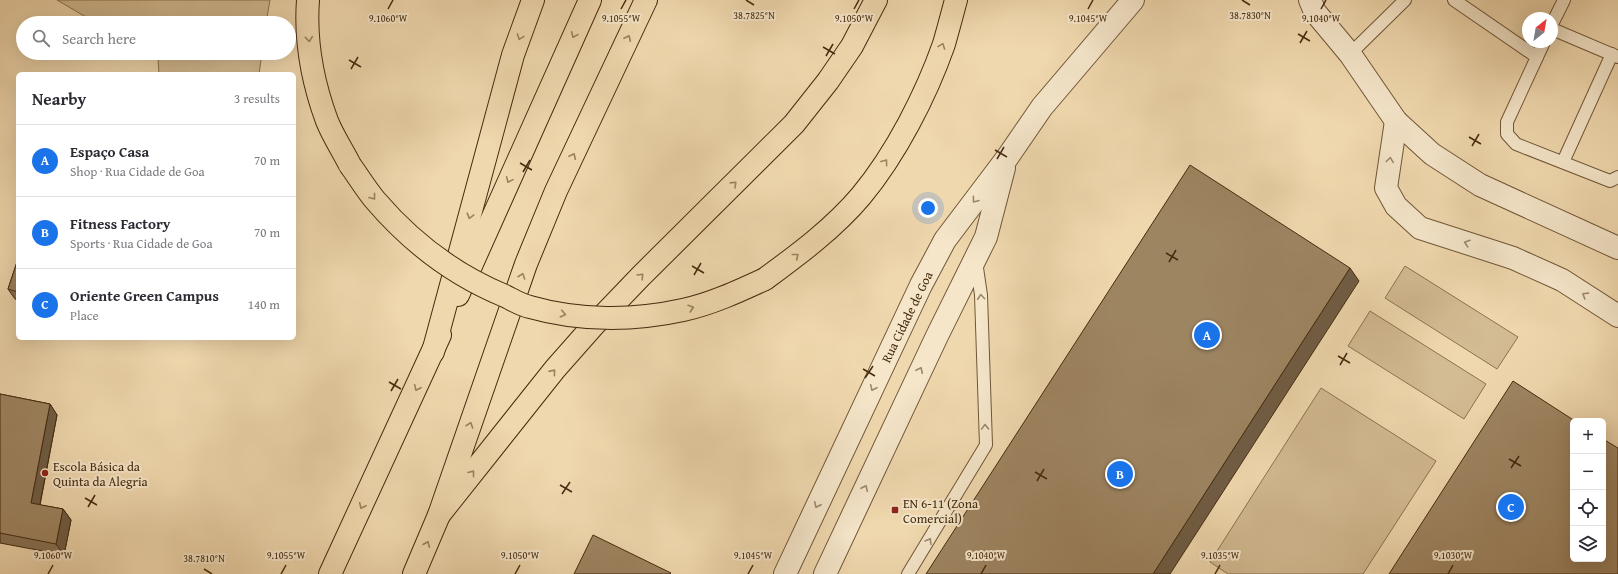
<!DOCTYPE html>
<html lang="en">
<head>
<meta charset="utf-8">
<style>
	body { margin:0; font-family:"Gentium Book Plus",serif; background:#f7f7f7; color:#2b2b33 }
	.controls { position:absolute; right:12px; bottom:12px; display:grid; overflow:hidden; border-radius:6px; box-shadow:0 4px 16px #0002 }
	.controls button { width:36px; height:36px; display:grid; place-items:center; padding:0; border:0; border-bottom:1px solid #e1e1e2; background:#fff; color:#2b2b33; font:20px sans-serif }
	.compass { position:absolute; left:1522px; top:12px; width:36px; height:36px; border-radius:50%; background:#fff; box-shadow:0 4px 16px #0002; rotate:31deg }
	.you { position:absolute; left:928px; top:208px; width:14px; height:14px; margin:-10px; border:3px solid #fff; border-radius:50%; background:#1a73e8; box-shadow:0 0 0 6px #1a73e833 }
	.badge { display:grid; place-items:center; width:26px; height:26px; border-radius:50%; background:#1a73e8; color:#fff; font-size:13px; font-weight:700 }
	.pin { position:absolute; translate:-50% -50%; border:2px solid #fff; box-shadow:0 1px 4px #0006 }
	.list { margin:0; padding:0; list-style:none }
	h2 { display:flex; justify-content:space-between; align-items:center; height:52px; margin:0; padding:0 16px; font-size:17px }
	h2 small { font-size:13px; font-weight:400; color:#7c7c81 }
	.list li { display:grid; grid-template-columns:26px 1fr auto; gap:12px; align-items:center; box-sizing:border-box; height:72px; padding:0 16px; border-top:1px solid #e1e1e2 }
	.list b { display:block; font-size:15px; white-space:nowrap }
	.list p { margin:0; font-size:13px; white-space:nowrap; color:#7c7c81 }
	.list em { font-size:13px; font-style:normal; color:#7c7c81 }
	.icon { flex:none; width:22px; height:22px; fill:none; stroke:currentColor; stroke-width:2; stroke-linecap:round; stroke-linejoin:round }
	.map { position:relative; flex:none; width:1618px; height:574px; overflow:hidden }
	.search { position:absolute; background:#fff; box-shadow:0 4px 16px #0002; left:16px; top:16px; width:280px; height:44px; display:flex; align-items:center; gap:10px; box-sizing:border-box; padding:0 14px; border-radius:22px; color:#7c7c81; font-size:15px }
	.panel { position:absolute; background:#fff; box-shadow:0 4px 16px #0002; left:16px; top:72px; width:280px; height:268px; border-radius:6px }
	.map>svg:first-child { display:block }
	.green { fill:#d3bb93; stroke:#8c7351 }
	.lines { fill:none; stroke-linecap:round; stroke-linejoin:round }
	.service-casing { stroke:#705637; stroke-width:14 }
	.minor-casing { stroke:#705637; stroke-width:24 }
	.tertiary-casing { stroke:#705637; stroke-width:24 }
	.trunk-casing { stroke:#452b0f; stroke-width:24 }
	.motorway-casing { stroke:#452b0f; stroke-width:24 }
	.service { stroke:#f5e6ca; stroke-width:12 }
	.minor { stroke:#f5e6ca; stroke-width:22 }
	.tertiary { stroke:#f5e6ca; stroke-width:22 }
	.trunk { stroke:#f0d8ae; stroke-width:22 }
	.motorway { stroke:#f0d8ae; stroke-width:22 }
	.motorway-bridge-casing { stroke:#452b0f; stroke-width:24; stroke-linecap:butt }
	.motorway-bridge { stroke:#f0d8ae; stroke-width:22 }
	.wall { fill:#887254; stroke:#452b0f }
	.shaded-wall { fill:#6f5d45; stroke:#452b0f }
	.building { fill:#9e8562; stroke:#452b0f }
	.oneway { stroke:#9a825e }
	.oneway2 { stroke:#9d886c }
	.ticks { fill:none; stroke:#452b0f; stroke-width:1.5 }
	.poi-dot { fill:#8f2418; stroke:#f5e6ca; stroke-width:1.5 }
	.labels { text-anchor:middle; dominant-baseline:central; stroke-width:4; stroke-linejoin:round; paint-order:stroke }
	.street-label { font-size:13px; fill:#452b0f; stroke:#f5e6ca }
	.poi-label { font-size:13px; fill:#452b0f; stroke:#f5e6ca; text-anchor:start }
	.ticks-label { font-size:10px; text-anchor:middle; fill:#452b0f; stroke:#f5e6ca; stroke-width:4; stroke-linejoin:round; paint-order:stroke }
</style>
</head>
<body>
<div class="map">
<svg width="1618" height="574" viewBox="0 0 1618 574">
	<rect width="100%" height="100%" fill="#f0d8ae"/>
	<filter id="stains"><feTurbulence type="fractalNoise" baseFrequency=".005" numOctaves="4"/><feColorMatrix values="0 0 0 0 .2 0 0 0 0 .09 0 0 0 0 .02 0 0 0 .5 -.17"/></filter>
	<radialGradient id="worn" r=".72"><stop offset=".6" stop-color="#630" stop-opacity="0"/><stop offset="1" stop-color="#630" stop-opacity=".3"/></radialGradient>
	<g class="green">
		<path d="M57,0h213l-4,23h-170z"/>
		<path d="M148,53h114l-3,21h-100l-1,-15z"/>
		<path d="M1405,266l113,71 -21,32 -112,-71z"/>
		<path d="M1370,311l116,73 -22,35 -116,-73z"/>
		<path d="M1321,388l115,73 -73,113h-135l-18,-12z"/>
	</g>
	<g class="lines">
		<defs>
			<g id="service">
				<path d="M1454,0l83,57 -30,65v12l9,10 94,37 8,-4"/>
				<path d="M1552,24l12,-24"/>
				<path d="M1552,29l66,28"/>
				<path d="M1350,54l55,-54"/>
				<path d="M1537,57l7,-15"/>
				<path d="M1563,162l49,-108"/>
				<path d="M908,574l78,-129 -5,-150 -5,-34"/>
			</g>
			<g id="minor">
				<path d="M1310,0l5,12 35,42 46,67 36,33 48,31 138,63"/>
				<path d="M1396,121l-10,67 10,18 24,22 93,30 49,22 56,36"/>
			</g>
			<g id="tertiary">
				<path d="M785,574l136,-289 24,-45 62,-82 35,-51 91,-107"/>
				<path d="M825,574l112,-238 49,-99 18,-69"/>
			</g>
			<g id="trunk">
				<path d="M458,295l132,-295"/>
				<path d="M330,574l110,-239"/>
				<path d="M414,574l25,-59 87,-251 30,-73 90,-191"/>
			</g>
			<g id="motorway">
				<path d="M308,0c-3,40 5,83 19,121 6,15 16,30 23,44"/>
				<path d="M765,279c34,-25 69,-51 96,-83 35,-42 65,-101 83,-152 4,-14 8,-29 12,-44"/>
				<path d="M433,352l80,-297 20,-55"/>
				<path d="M439,515l116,-146 38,-43 48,-50 153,-152 34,-43 24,-35 24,-46"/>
			</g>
		</defs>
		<use href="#service" class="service-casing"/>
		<use href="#minor" class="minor-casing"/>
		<use href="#tertiary" class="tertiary-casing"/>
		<use href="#trunk" class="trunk-casing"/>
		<use href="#motorway" class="motorway-casing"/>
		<use href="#service" class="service"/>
		<use href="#minor" class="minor"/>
		<use href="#tertiary" class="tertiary"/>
		<use href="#trunk" class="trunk"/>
		<use href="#motorway" class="motorway"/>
		<defs>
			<path id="motorway-bridge" d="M350,165c8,11 16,24 25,35 35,41 79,75 130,96 8,4 16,9 25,11 49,14 103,14 153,3 28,-6 56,-19 82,-31"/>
		</defs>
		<use href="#motorway-bridge" class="motorway-bridge-casing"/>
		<use href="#motorway-bridge" class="motorway-bridge"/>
	</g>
	<g class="wall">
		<path d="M18,259v41l-3,-1 -7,-10z"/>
		<path d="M0,394l50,10 7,11 -17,90 23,4 8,11 -7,35 -64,-12z"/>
	</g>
	<g class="shaded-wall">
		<path d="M1350,268l9,13 -189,293h-17z"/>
		<path d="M50,404l7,11 -19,99 -7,-11z"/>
		<path d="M63,509l8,11 -7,35 -8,-11z"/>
	</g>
	<g class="building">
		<path d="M1190,165l160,103 -197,306h-227z"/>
		<path d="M18,259v33l-10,-3z"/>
		<path d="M1513,381l62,40h-2v138h30v-120l15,9v126h-229z"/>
		<path d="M0,394l50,10 -19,99 32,6 -7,35 -56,-11z"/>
		<path d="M593,535l78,38 -1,1h-96z"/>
	</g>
	<defs><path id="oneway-chevron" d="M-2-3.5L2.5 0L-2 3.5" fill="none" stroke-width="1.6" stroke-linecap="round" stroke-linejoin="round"/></defs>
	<g class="oneway">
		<use href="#oneway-chevron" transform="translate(574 35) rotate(114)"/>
		<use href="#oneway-chevron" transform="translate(520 37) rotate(110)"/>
		<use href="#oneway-chevron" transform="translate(628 38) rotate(-65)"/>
		<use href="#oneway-chevron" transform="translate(309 39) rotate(84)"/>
		<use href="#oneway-chevron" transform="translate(942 46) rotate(-70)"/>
		<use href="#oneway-chevron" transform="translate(573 156) rotate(-65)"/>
		<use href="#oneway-chevron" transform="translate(885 162) rotate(-54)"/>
		<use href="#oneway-chevron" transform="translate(509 180) rotate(114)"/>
		<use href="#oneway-chevron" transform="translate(734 184) rotate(-44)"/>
		<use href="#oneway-chevron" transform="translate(373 197) rotate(52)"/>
		<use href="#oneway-chevron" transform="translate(470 216) rotate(105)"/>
		<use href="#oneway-chevron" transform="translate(796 256) rotate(-39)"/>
		<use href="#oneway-chevron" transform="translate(522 276) rotate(-71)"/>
		<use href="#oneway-chevron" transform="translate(641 276) rotate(-46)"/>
		<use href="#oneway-chevron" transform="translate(691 308) rotate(-18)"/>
		<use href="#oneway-chevron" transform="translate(563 314) rotate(12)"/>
		<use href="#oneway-chevron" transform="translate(553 372) rotate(-51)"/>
		<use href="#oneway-chevron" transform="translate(417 388) rotate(115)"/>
		<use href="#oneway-chevron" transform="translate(470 425) rotate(-71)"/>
		<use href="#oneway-chevron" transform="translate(472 473) rotate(-52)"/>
		<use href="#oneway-chevron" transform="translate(362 506) rotate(115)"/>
		<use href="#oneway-chevron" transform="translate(427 544) rotate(-67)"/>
	</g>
	<g class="oneway2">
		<use href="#oneway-chevron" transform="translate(1390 160) rotate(-82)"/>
		<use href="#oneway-chevron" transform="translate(975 200) rotate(127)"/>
		<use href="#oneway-chevron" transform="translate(1467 243) rotate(-162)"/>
		<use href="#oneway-chevron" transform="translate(1585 295) rotate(-148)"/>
		<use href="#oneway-chevron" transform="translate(981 297) rotate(-94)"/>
		<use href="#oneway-chevron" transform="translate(920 370) rotate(-65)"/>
		<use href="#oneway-chevron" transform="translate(873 388) rotate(115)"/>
		<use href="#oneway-chevron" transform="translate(985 427) rotate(-92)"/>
		<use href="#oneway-chevron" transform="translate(865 488) rotate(-65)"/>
		<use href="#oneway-chevron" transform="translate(817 505) rotate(115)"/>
		<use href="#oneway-chevron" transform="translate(929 541) rotate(-59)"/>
	</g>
	<path class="ticks" d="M746,0l8,5M1242,0l8,5M388,9l5,-9M621,9l5,-9M854,9l5,-9M1088,9l5,-9M1321,9l5,-9M1298,34l12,7M1300,43l7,-12M823,47l12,7M826,56l7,-12M349,60l12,7M351,69l7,-12M1469,137l12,7M1472,146l7,-12M995,150l12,7M997,159l7,-12M520,163l12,7M523,172l7,-12M1166,253l12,7M1169,262l7,-12M692,266l12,7M694,275l7,-12M1338,356l12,7M1340,365l7,-12M863,369l12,7M865,378l8,-12M389,382l12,7M391,391l7,-12M1509,459l12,7M1511,468l8,-12M1035,472l12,7M1037,481l7,-12M560,485l12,7M562,494l8,-12M85,498l12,7M88,507l7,-12M204,569l8,5M48,574l5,-9M281,574l5,-9M515,574l5,-9M748,574l5,-9M981,574l5,-9M1215,574l5,-9M1448,574l5,-9"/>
	<g class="poi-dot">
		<circle cx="45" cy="473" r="4"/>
		<rect x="891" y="506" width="8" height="8" rx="2"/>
	</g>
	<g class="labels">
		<g class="street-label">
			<text transform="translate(907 317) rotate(-64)">Rua Cidade de Goa</text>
		</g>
		<g class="poi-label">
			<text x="53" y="466">Escola Básica da<tspan x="53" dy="15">Quinta da Alegria</tspan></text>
			<text x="903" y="503">EN 6-11 (Zona<tspan x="903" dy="15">Comercial)</tspan></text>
		</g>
	</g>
	<g class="ticks-label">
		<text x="754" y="19">38.7825°N</text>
		<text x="1250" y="19">38.7830°N</text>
		<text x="388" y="22">9.1060°W</text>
		<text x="621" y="22">9.1055°W</text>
		<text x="854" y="22">9.1050°W</text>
		<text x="1088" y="22">9.1045°W</text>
		<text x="1321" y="22">9.1040°W</text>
		<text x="53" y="559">9.1060°W</text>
		<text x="286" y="559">9.1055°W</text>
		<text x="520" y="559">9.1050°W</text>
		<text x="753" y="559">9.1045°W</text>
		<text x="986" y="559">9.1040°W</text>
		<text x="1220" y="559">9.1035°W</text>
		<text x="1453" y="559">9.1030°W</text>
		<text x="204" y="562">38.7810°N</text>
	</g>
	<rect width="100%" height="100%" filter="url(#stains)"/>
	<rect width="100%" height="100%" fill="url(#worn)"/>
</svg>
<div class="controls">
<button>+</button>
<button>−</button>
<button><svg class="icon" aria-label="locate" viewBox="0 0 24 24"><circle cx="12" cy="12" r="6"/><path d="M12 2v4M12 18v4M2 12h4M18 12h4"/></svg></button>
<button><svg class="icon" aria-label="layers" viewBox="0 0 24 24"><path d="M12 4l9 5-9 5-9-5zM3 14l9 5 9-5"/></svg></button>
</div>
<svg class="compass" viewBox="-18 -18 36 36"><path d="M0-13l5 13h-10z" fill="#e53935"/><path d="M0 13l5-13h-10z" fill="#7c7c81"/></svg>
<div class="you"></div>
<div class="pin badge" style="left:1207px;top:335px">A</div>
<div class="pin badge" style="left:1120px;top:474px">B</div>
<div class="pin badge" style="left:1511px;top:507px">C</div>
<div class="search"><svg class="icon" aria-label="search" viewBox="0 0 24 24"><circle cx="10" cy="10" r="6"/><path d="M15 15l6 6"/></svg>Search here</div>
<section class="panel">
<h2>Nearby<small>3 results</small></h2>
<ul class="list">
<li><span class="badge">A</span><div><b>Espaço Casa</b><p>Shop · Rua Cidade de Goa</p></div><em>70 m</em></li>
<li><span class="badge">B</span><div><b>Fitness Factory</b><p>Sports · Rua Cidade de Goa</p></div><em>70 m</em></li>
<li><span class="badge">C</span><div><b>Oriente Green Campus</b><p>Place</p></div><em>140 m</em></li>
</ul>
</section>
</div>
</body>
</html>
